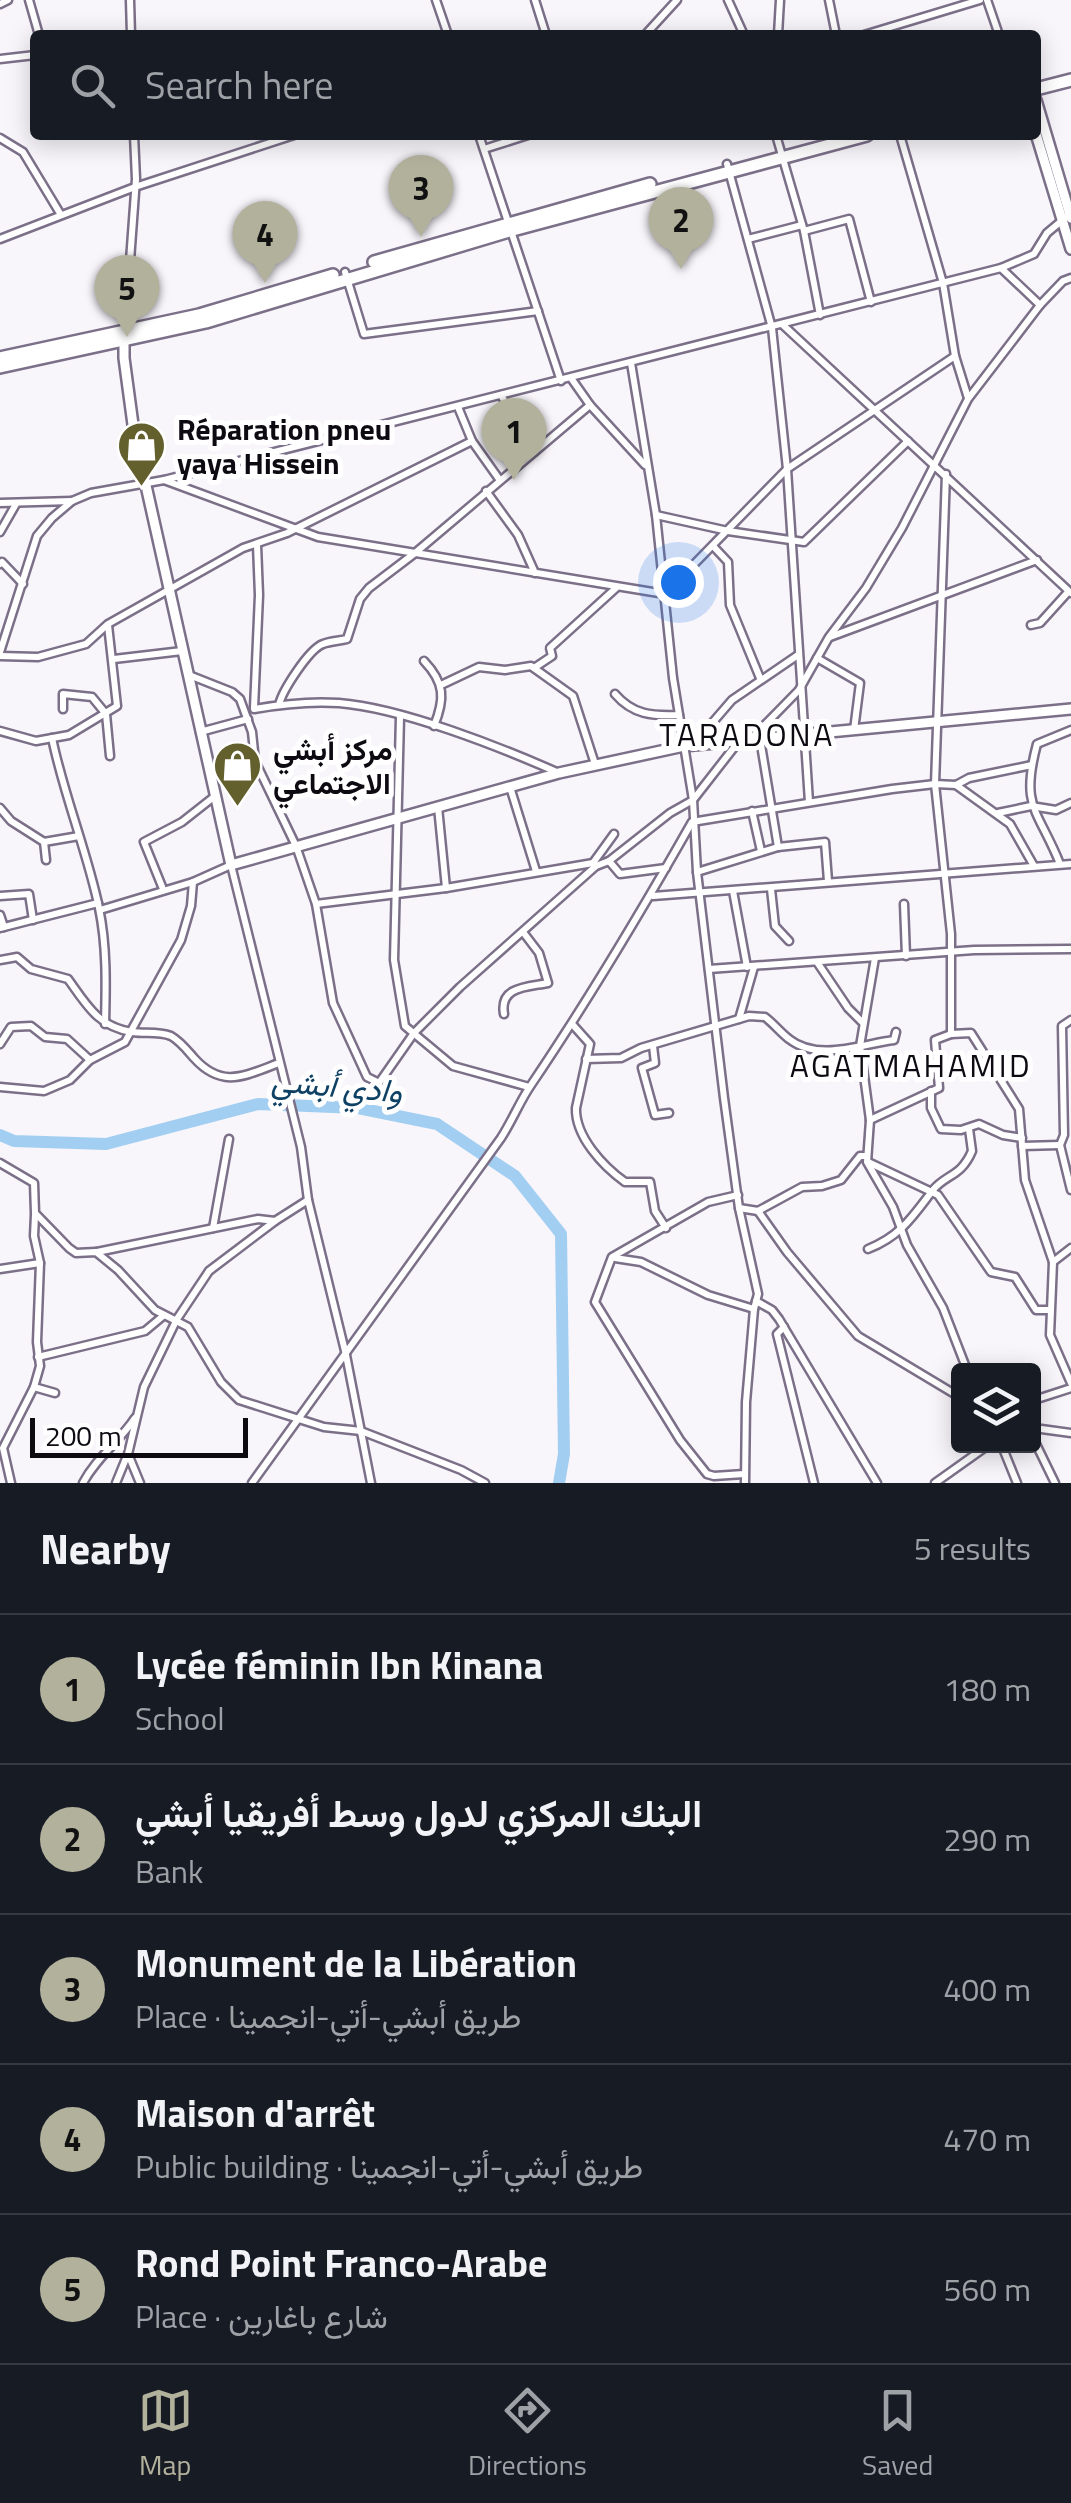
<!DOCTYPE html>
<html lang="en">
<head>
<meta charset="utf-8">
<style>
	body { margin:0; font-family:"Titillium Web",Vazirmatn,sans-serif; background:#242831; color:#f1f3f6 }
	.controls { position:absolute; right:30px; bottom:30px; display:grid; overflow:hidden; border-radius:10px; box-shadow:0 5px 25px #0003 }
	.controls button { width:90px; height:90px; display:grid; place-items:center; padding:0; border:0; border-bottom:2px solid #363941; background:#171b24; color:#f1f3f6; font:50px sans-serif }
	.scale { position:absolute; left:30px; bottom:25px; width:218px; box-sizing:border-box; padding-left:10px; border:5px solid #0e0a12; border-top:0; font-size:28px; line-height:35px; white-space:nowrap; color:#0e0a12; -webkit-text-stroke:8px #fff; paint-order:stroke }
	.you { position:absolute; left:678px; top:582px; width:35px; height:35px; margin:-25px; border:8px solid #fff; border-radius:50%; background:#1a73e8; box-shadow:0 0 0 15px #1a73e833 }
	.badge { display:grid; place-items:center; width:65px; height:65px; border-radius:50%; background:#b2b19c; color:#111; font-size:32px; font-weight:700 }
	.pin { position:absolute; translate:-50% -82px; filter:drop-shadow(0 2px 5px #0008) }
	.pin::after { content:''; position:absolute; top:52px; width:35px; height:30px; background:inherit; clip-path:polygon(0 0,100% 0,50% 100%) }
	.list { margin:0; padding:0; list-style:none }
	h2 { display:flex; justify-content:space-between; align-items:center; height:130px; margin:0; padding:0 40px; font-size:42px }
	h2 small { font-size:32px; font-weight:400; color:#9ea1a6 }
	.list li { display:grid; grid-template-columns:65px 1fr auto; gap:30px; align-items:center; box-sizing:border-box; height:150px; padding:0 40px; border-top:2px solid #363941 }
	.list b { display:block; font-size:38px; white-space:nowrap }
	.list p { margin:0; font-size:32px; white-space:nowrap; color:#9ea1a6 }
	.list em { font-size:32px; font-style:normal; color:#9ea1a6 }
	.icon { flex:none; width:55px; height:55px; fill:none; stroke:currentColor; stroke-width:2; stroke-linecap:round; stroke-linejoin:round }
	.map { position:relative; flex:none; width:1071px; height:1483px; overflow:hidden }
	.search { position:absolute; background:#171b24; box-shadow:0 5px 25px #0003; left:30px; right:30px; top:30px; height:110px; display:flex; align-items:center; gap:25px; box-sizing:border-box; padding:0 35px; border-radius:10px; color:#9ea1a6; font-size:38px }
	.sheet { height:880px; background:#171b24 }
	nav { display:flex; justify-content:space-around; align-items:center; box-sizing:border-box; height:140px; border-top:2px solid #363941; background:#171b24; font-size:28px; color:#9ea1a6 }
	nav a { display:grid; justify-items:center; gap:5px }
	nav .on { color:#b2b19c }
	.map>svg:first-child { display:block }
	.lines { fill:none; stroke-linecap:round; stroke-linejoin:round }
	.river { stroke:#a2cef2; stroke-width:12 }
	.street-casing { stroke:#7c7089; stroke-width:11 }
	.secondary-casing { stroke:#7c7089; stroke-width:14 }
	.highway-casing { stroke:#7c7089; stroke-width:16 }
	.street { stroke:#fff; stroke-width:6 }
	.secondary { stroke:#fff; stroke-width:9 }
	.highway { stroke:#fff; stroke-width:11 }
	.labels { text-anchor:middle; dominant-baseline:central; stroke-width:10; stroke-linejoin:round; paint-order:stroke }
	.poi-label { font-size:30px; font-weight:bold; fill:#0e0a12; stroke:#fff; text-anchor:start }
	.neighbourhood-label { font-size:32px; letter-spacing:2.5px; fill:#0e0a12; stroke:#fff }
	.water-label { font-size:32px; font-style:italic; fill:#0e4164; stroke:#fff }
</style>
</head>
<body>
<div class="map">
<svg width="1071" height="1483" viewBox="0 0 1071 1483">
	<rect width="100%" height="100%" fill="#f8f6fb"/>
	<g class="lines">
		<path class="river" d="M0,1135l14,6 92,3 152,-40 100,4 79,16 78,52 46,58 3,220 -5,29"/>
		<defs>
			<g id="street">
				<path d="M29,0l10,35"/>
				<path d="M130,0l1,35"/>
				<path d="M436,0l12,35"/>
				<path d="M535,0l11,35"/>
				<path d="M728,0l16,35"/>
				<path d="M829,0l7,35"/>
				<path d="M987,0l12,35"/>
				<path d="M0,4l8,-4"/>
				<path d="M645,35l32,-35"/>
				<path d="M778,35l2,-35"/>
				<path d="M864,35l116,-35"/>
				<path d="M0,59l35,-4"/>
				<path d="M479,135l82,246"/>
				<path d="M776,135l28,96 16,84"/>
				<path d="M900,135l43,148 12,73 13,42"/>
				<path d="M0,138l23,14 38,63"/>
				<path d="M484,149l44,-14"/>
				<path d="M727,164l45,164 15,141 22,333"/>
				<path d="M804,231l45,-12 22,83"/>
				<path d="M0,239l135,-52 159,-52"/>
				<path d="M748,239l54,-14"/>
				<path d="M1001,268l39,37"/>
				<path d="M345,272l19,62 174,-23"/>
				<path d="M783,325l288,268"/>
				<path d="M125,329l11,-150 -2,-44"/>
				<path d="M631,363l25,152 17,163 20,122 4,72 27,226 15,110 19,86 -4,15 -8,93 -1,81"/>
				<path d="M571,378l19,27 55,60"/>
				<path d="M501,395l33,57"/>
				<path d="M472,441l27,38"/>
				<path d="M946,474l-11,310 16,150v100"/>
				<path d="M164,480l837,-212 33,-14 13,-21 18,-15"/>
				<path d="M486,491l32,44 17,38"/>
				<path d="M0,503l72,-2"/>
				<path d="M656,515l72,16 76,11 104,-101"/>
				<path d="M0,532l16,-28"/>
				<path d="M713,546l15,16 2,43 30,73"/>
				<path d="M0,564l2,-2 21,22"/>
				<path d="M1031,625l9,-2 28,-31"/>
				<path d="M830,637l207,-77"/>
				<path d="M0,652l37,-116 15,-18 20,-17 19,-8 73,-13 154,57 347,57 122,-125 168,-113"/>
				<path d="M0,656l38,1 48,-13 22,-20 135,-76 44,-15 185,-92 -14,-34"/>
				<path d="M817,658l43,25 -6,47"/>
				<path d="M114,659l68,-8"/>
				<path d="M424,661c21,22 21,38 10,65"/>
				<path d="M534,668l18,-12 -2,-8 66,-60"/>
				<path d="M189,675l43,17 8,7 12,33 3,29 41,85 20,58 17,99 34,74 12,6 35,-50 46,-46 136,-121 13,-5 61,-48 23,-13 46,-59"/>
				<path d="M441,685l38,-18 26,3 26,-4 42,30 22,68"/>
				<path d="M615,694c18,21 37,22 64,21"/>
				<path d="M279,705c3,-14 30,-56 44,-61 7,-3 16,-3 24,-5l13,-40 9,-11 46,-35 175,-148"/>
				<path d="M254,708l5,-113 -2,-50"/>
				<path d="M63,709v-15l29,3 14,17 4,42"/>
				<path d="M254,709c28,-5 57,-8 85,-6 63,5 161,44 220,70"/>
				<path d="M400,717l-6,243 11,66 48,40 76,21"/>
				<path d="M0,731l36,10 33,-6 48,-29 -9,-81"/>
				<path d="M200,732l48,-13"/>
				<path d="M52,738c12,58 35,113 47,170 8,38 7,77 6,116"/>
				<path d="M751,739l48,-49 30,-53 37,-49 36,-60 66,-129 72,-94 23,-24 8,-3"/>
				<path d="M760,739l18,108"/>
				<path d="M694,744l38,-44 66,-45"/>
				<path d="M956,785l13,-7 63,-13"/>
				<path d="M510,787l26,84"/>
				<path d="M438,807l8,81"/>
				<path d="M0,808l11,13 33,21 35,-6"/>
				<path d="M752,811l9,40"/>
				<path d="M998,813l33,-7 25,4 15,-7"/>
				<path d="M44,842l2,18"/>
				<path d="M609,861l11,13 46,-6"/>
				<path d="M593,863l21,-29"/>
				<path d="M1060,864c-22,-55 -40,-56 -23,-120l34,-14"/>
				<path d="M697,872l81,-25 47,-5 3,39"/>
				<path d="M163,889l-19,-47 38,-20 33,-26"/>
				<path d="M771,889l4,37 14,15"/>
				<path d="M733,891l14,76"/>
				<path d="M0,896l29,-2 4,26"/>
				<path d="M653,896l418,-32"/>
				<path d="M316,904l130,-16 147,-25 3,3"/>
				<path d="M904,904l2,52"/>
				<path d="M100,910l93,-28 38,-17 70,282 7,53 38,155 25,128"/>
				<path d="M0,915l4,12"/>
				<path d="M0,928l98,-25"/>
				<path d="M875,958l-15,88 10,74 -3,42 26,45 14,38 36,63 24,62"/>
				<path d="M0,960l17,-3 14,12 37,10c18,25 30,48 64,53 13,2 26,-1 39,4 9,5 16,14 23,22 28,31 50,18 85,5"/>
				<path d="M817,962l31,46 15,15"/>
				<path d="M709,969l265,-19 97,-1"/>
				<path d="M504,1014c-5,-28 24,-27 44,-31l-9,-30 -16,-21"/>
				<path d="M739,1019l15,-52"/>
				<path d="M1071,1020l-9,6 2,109 -4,10 11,45"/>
				<path d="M573,1025l17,19 -14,64c-1,29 28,59 49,74h25l5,29 11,17"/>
				<path d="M0,1044l11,-17 20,-1 14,11 22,2 23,21"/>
				<path d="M653,1046l2,17 -13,5 13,47 14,-2"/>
				<path d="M586,1059l35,-1 20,-10 108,-32 16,1c9,7 16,16 24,22 29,23 73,5 105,1l2,-8"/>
				<path d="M0,1087l44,4 26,-11 20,-20 35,-18 56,-102 10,-34 2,-24"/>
				<path d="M931,1091v17l10,21 20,1 18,-6 24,11 19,3"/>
				<path d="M870,1120l69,-32 -4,-48 16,-6 20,-1 48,76 6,71 28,82 -3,73 21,48"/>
				<path d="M1022,1146l38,-1"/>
				<path d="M868,1162l70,33 53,77 24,5 21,33h12"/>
				<path d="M0,1163l34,20 1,30 34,35 7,5 20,-1 22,18 37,40 33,17 33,55 18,18 85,27 37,4 100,39 24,13"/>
				<path d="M738,1195l-30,7 -96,55 -17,45 85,138 27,34 7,2 30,-2"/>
				<path d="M739,1208l19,3 44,-24 20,-1 19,-6 19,-24h7"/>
				<path d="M758,1211l29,41 71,84 100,60"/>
				<path d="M213,1228l16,-89"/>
				<path d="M868,1249c33,-13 45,-33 65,-59 13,-16 28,-13 39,-39l-3,-22"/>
				<path d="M97,1252l161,-33 17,2 33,-21"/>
				<path d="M615,1258l26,4 67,33 46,14"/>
				<path d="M1053,1262l18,-14"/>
				<path d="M0,1269l40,-6"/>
				<path d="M756,1301l16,9 7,9 98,164"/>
				<path d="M784,1327l-7,7 37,149"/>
				<path d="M38,1357l107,-26 18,-15"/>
				<path d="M34,1387l21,6"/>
				<path d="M1034,1400l37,-12"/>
				<path d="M1034,1428l37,5"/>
				<path d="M1034,1440l21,43"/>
				<path d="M1002,1446l15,37"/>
				<path d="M11,1483l-8,-35 31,-61 6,-21 -3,-24 3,-79 -6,-27 1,-21"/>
				<path d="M83,1483c13,-25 36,-41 52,-65"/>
				<path d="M116,1483l11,-27"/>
				<path d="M140,1483l-12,-29 16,-67 33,-68 32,-48 66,-50"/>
				<path d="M252,1483l249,-345c11,-17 19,-37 30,-53 58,-86 110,-173 161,-263l200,-33 43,-5 21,1 54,39 24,42"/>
				<path d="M935,1483l52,-37"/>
			</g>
			<g id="secondary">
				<path d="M1036,100l35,118"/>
				<path d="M1036,134l35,115"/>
				<path d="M124,337v21l10,74 97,433 328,-92 125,-27 387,-37"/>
			</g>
			<g id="highway">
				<path d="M1036,89l35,-9"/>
				<path d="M374,262l276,-78"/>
				<path d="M0,358l199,-43 134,-40"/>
				<path d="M0,367l206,-45 303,-91 358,-96"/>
			</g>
		</defs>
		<use href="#street" class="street-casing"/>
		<use href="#secondary" class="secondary-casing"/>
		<use href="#highway" class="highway-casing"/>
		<use href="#street" class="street"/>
		<use href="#secondary" class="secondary"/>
		<use href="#highway" class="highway"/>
	</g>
	<defs>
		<symbol id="shop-pin" viewBox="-11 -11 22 30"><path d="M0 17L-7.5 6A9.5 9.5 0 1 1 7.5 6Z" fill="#64602d" stroke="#fff"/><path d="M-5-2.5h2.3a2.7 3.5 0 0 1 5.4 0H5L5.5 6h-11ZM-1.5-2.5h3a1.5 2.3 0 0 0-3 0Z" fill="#fff"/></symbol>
	</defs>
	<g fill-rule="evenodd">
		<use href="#shop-pin" x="114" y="418" width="55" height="75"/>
		<use href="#shop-pin" x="210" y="738" width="55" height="75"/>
	</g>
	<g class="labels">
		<g class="poi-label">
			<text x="177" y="429">Réparation pneu<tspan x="177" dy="34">yaya Hissein</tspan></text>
			<text x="273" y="749">مركز أبشي<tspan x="273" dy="34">الاجتماعي</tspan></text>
		</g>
		<g class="neighbourhood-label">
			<text x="747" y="734">TARADONA</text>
			<text x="911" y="1065">AGATMAHAMID</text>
		</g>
		<g class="water-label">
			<text transform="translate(337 1085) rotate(5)">وادي أبشي</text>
		</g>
	</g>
</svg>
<div class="controls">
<button><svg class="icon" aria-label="layers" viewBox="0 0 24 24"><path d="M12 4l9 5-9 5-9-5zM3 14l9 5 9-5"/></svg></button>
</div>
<div class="scale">200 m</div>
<div class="you"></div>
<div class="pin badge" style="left:514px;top:480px">1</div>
<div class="pin badge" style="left:681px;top:269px">2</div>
<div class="pin badge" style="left:421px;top:237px">3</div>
<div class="pin badge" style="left:265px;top:283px">4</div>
<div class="pin badge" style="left:127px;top:337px">5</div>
<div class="search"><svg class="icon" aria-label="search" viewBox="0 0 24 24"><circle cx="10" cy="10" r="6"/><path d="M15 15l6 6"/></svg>Search here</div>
</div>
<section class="sheet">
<h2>Nearby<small>5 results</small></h2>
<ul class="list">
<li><span class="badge">1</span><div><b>Lycée féminin Ibn Kinana</b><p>School</p></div><em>180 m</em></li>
<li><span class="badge">2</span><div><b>البنك المركزي لدول وسط أفريقيا أبشي</b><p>Bank</p></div><em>290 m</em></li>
<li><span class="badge">3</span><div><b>Monument de la Libération</b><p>Place · طريق أبشي-أتي-انجمينا</p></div><em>400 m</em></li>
<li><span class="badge">4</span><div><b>Maison d'arrêt</b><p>Public building · طريق أبشي-أتي-انجمينا</p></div><em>470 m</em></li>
<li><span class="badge">5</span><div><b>Rond Point Franco-Arabe</b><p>Place · شارع باغارين</p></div><em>560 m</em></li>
</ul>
</section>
<nav>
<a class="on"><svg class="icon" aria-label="map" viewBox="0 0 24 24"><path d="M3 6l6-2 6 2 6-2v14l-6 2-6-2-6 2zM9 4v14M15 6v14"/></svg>Map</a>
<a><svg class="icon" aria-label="directions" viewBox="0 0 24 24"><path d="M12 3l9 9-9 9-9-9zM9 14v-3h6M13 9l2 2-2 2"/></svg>Directions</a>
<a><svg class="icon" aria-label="saved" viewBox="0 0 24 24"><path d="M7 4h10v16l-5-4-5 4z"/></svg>Saved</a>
</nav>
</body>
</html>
